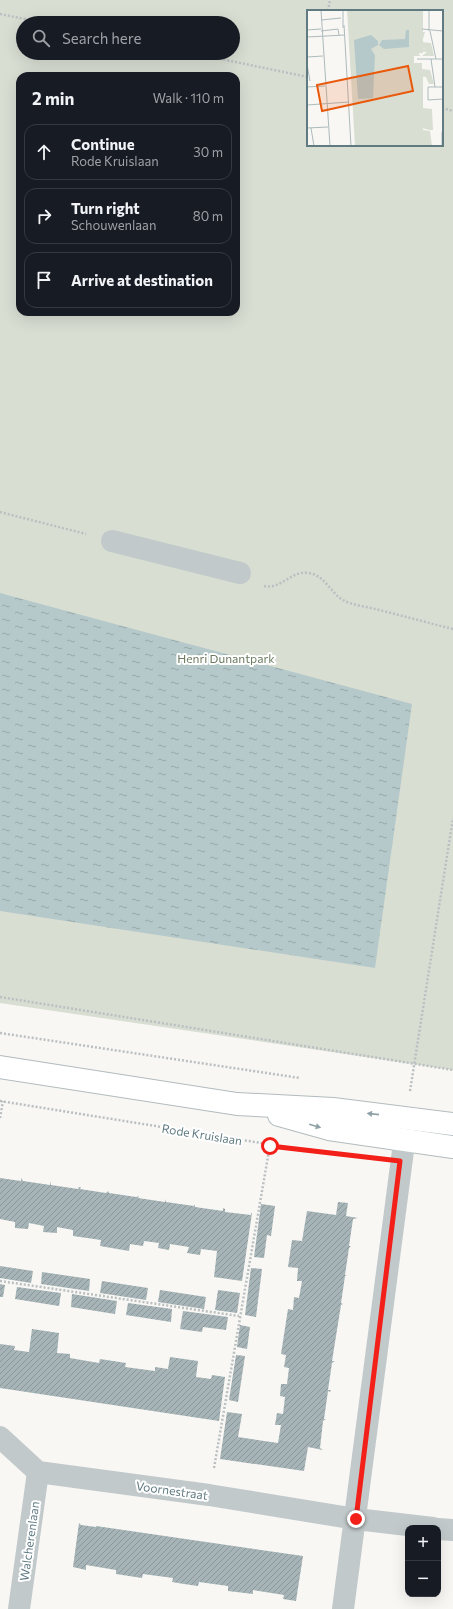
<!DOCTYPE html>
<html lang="en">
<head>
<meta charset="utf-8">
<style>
	body { margin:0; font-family:Commissioner,sans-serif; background:#242831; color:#f1f3f6 }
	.controls { position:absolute; right:12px; bottom:12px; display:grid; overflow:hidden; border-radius:8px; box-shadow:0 4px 16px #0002 }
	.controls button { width:36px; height:36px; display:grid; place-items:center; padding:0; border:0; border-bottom:1px solid #363941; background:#171b24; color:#f1f3f6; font:20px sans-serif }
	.stop { position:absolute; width:12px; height:12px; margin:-9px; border:3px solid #f31f19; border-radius:50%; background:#fff }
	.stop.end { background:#f31f19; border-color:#fff; box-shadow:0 1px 4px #0008 }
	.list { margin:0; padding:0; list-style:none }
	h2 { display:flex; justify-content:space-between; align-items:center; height:52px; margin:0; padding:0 16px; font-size:17px }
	h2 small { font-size:13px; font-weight:400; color:#9ea1a6 }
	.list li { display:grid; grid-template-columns:26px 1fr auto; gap:12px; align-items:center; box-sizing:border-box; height:56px; margin:0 8px 8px; padding:0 8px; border:1px solid #363941; border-radius:12px }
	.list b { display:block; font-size:15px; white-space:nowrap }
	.list p { margin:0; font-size:13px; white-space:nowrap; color:#9ea1a6 }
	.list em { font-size:13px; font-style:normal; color:#9ea1a6 }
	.icon { flex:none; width:22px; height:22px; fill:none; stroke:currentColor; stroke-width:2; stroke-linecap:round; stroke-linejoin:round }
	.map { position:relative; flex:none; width:453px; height:1609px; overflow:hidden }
	.search { position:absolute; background:#171b24; box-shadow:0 4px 16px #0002; left:16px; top:16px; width:224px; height:44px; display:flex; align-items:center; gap:10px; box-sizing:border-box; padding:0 14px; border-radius:22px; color:#9ea1a6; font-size:15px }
	.panel { position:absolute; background:#171b24; box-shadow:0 4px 16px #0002; left:16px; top:72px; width:224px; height:244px; border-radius:12px }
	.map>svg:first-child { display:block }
	.park { fill:#d9ded3; fill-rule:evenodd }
	.water { fill:url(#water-ripples) }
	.building { fill:url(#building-hatch) }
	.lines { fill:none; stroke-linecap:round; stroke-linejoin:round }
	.secondary-casing { stroke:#b2bbbe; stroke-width:24 }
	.path { stroke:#babfc1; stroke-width:2.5; stroke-dasharray:2 2; stroke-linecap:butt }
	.pedestrian { stroke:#c2c9cb; stroke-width:22 }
	.minor { stroke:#c2c9cb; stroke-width:22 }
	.secondary { stroke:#fff; stroke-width:22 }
	.oneway { fill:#90a2a8 }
	.route { stroke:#f31f19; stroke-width:5 }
	.labels { text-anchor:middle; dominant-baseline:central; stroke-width:4; stroke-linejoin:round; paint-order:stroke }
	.park-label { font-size:12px; fill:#6a7a5f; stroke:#fff }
	.street-label { font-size:12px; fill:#607a82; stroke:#fff }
	.inset-road { fill:none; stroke:#adbabc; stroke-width:1 }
	.view { fill:#e8590c; fill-opacity:0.15; stroke:#e8590c; stroke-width:2 }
	.inset-edge { fill:none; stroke:#607a82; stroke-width:2 }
</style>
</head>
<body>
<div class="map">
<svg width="453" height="1609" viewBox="0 0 453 1609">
	<defs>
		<pattern id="water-ripples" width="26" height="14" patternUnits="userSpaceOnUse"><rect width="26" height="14" fill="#b6c9ca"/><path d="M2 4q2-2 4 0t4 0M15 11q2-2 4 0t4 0" fill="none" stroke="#97a8a9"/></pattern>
		<pattern id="building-hatch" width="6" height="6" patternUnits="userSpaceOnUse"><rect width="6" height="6" fill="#a6b4b7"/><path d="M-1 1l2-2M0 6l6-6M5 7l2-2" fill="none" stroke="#8b979a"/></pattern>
	</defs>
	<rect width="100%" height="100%" fill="#f8f7f4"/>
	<path class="park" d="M0,0h453v1070l-453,-67zM308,11h134v134h-134zM23,23h210v30h-210zM20,76h216v236h-216z"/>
	<path class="water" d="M0,593l412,111 -37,264 -375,-57z"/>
	<g class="building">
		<path d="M0,1178l21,3v-3l2,3 27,4 1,-4v4l27,4 1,-2h2l-1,2 26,4 2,-2 1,2 27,4 3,-1 -1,2 27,4v-3l1,3 28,4 1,-2v3l28,4v-3l2,1v3l26,3v-2h1l-10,68 -28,-4 3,-26 -16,-2 -1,6 -13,-2 2,-6 -19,-3 -1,6 -11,-2 1,-5 -15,-2 -1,5 -13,-2 -1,7 -29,-5 1,-6 -28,-4v-6l-16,-3v6l-14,-1 1,-6 -15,-3 -1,6 -13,-1v-6l-15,-3z"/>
		<path d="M338,1202l10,1 -2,13 12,2 -5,1 -4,27h2l-2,2 -4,27h2l-2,1 -4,27 2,1 -2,1 -9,56h3l-3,2 -4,27h3l-1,2 -2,-1 -4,28h2l-3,2 -3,27 3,2 -15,-3 -4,24 -84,-12 7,-47 15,2 -4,23 40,6 3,-18h-6l2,-12 6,1 2,-17 -5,-1 1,-12h6l2,-16 -5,-1 2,-12 -5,-1 7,-45 5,1 1,-13 5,1 3,-17h-5l1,-13 -10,-1 4,-27 10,1 5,-30 29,4z"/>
		<path d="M261,1204l14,2 -4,30 -4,-1 -3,23 -10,-1z"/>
		<path d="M0,1266l33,5 -2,12 -31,-5z"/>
		<path d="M251,1268l11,1 -6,48 -11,-2z"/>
		<path d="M42,1272l48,7 -1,12 -48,-7z"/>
		<path d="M102,1281l46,7 -2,12 -46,-7z"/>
		<path d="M0,1284l5,1 -2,12h-3z"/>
		<path d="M17,1287l44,6 -2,13 -44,-7z"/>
		<path d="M160,1290l46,7 -2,12 -46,-7z"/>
		<path d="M218,1290l22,3 -3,20 -22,-3z"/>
		<path d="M72,1294l45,7 -2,13 -44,-7z"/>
		<path d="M128,1303l44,6 -1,13 -45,-7z"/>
		<path d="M183,1311l45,6 -2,13 -23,-3 -1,5 -22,-3z"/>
		<path d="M240,1325l10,2 -3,22 -10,-2z"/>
		<path d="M32,1329l27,4 -2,20 13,1v4l29,5 1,-4 26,4 -1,4 30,4v-4l13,2 2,-12 28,4 -2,16 15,2 1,-4 13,2 -6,44 -219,-33v-44l15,2 -1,4 15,2z"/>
		<path d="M236,1355l9,1 -7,46 -9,-2z"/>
		<path d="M79,1523l2,2 15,2v-1l207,30 -7,45 -13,-2 1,-4 -31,-5v4l-25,-3v-5l-29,-4 -1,4 -14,-2 -12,-2 1,-4 -30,-4 -1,4 -26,-4v-4l-30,-5v5l-13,-3z"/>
	</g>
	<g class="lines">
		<defs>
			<g id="secondary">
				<path d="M0,1067l237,37 96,5 120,15"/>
				<path d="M279,1115l50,14 124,18"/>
			</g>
		</defs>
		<use href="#secondary" class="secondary-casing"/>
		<g class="path">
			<path d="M328,11l2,-11"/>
			<path d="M0,14l45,9"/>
			<path d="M192,53l116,24"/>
			<path d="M442,108l11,3"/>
			<path d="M0,512l86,22"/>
			<path d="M264,586c17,4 27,-16 45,-13 18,3 22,23 38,29 10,4 22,5 32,8 25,6 49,13 74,19"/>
			<path d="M0,997l453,73"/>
			<path d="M0,1033l300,45"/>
			<path d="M410,1091l43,-273"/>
			<path d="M0,1101l286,46"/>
			<path d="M0,1118l3,-17"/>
			<path d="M0,1281l239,35"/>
			<path d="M214,1468l56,-323"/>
		</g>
		<path class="pedestrian" d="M112,541l128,32"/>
		<g class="minor">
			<path d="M0,1437l38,35 171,23 147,24 77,9"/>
			<path d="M438,1529l15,1"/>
			<path d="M19,1609l19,-137"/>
			<path d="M343,1609l64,-489"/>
		</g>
		<use href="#secondary" class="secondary"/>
	</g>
	<defs><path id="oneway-solid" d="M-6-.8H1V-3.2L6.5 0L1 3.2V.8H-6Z"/></defs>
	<g class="oneway">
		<use href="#oneway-solid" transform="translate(373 1114) rotate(-174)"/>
		<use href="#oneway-solid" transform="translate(315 1126) rotate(16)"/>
	</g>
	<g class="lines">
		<path class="route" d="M270,1146l130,15 -44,358"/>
	</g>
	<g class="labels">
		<g class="park-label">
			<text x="226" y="658">Henri Dunantpark</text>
		</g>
		<g class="street-label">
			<text transform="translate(202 1134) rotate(9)">Rode Kruislaan</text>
			<text transform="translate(172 1490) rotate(8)">Voornestraat</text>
			<text transform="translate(29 1541) rotate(-82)">Walcherenlaan</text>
		</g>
	</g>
	<g transform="translate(307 10)">
		<rect width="136" height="136" fill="#f8f7f4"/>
		<path d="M114,22h4l-3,10 9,1 3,13h-5l-2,-7 -10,-1zM110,53h5v6l8,1 4,14h-5v-9l-12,-1zM116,101h6v19l-10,-3z" fill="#d9ded3"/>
		<path d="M90,38l31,1 1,7h-7l5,-4 -9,-1 2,5h-6v7h3v11h12v10l-3,-7 -9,-1v6l7,2h-15zM116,98l9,1 1,21h-4v-19h-6zM116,120l7,1 2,15h-10z" fill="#d9ded3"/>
		<path d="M40,0h76v43h-11v15l11,6v72h-68z" fill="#d9ded3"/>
		<path d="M54,13h19l11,5 5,6 -5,2 -20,-9 -15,1z" fill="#d9ded3"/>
		<path d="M99,20h3v17l-25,2 -5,-4 3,-5 23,-1zM64,25l7,6v4l-7,4 4,6 -2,43 -15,1 -4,-59z" fill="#b6c9ca"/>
		<path class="inset-road" d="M14,0l9,136M36,0v18M14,10l20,-2M37,15l7,121M115,19l21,2M0,20l14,-1M14,21l17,-2 1,6M122,21v-21h14M123,21l6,28M0,27l38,-2M0,47l16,-1M110,49h26M124,49l4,28M0,54l3,17M0,77l18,-1M136,77h-15v13l15,-1M0,95l42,-3M0,118l21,-1M4,118l3,18M135,136v-14"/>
		<path class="view" d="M101,56l5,25 -91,20 -5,-26z"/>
		<rect width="136" height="136" class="inset-edge"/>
	</g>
</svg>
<div class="controls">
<button>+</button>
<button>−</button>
</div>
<div class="stop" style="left:270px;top:1146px"></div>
<div class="stop end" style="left:356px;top:1519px"></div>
<div class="search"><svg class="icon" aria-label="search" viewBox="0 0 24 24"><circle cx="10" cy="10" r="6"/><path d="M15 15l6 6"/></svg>Search here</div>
<section class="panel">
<h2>2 min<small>Walk · 110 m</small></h2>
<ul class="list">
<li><svg class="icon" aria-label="ahead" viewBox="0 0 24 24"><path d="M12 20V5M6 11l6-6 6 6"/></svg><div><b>Continue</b><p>Rode Kruislaan</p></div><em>30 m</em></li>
<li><svg class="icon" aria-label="right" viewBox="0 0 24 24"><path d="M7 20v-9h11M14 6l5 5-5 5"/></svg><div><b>Turn right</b><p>Schouwenlaan</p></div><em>80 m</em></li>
<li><svg class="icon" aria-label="arrive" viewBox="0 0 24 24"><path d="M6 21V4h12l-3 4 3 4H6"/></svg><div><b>Arrive at destination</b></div></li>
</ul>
</section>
</div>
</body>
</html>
